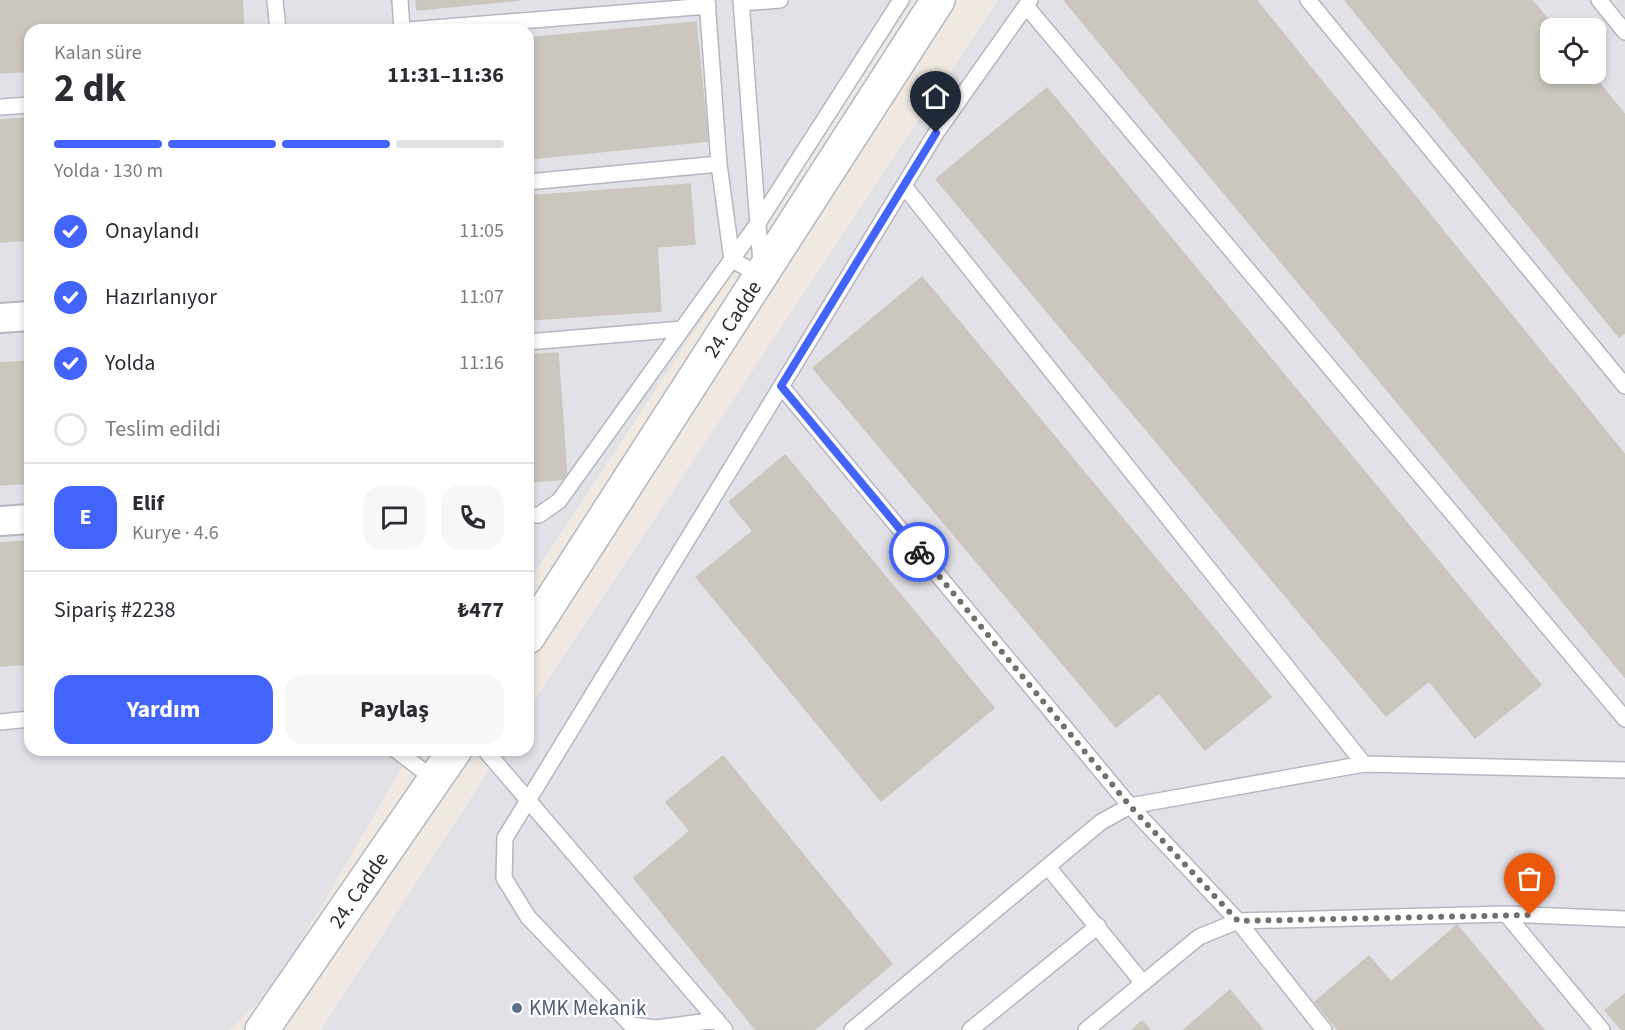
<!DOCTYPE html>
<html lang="tr">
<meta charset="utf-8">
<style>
:root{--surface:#fff;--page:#f7f7f7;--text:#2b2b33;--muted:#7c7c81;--line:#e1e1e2;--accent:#4264fb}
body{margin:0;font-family:"Source Sans 3",sans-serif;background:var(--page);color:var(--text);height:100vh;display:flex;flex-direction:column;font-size:22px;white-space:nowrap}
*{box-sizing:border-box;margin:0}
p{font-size:20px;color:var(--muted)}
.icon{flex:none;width:33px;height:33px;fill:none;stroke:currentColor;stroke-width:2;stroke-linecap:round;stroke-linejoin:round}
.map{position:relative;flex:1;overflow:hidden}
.drawer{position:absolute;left:24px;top:24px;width:510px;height:732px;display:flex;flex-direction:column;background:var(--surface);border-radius:18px;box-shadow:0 3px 9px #0003}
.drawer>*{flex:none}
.fabs{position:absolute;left:1540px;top:18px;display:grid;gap:12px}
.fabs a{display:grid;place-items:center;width:66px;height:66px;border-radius:12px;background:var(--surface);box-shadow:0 3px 9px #0003;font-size:30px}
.pin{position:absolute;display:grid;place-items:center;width:51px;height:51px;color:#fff;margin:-62px -26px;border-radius:50% 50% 50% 0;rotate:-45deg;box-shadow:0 0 6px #0007}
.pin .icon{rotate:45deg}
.courier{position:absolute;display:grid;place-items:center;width:60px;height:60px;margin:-30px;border:4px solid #4264fb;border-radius:50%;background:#fff;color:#222;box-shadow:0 2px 8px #0007}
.headline em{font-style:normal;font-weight:700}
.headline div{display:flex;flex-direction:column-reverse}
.headline{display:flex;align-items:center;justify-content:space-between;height:102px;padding:0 30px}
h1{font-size:39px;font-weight:700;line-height:45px}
.bar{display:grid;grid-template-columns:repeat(4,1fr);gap:9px 6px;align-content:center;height:72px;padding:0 30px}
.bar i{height:8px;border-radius:4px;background:var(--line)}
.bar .active{background:var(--accent)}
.bar p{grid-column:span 4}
.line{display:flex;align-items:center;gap:15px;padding:0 30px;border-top:2px solid var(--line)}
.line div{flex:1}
.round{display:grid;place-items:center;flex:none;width:63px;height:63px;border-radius:18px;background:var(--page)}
ol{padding:0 30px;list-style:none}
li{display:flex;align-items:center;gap:18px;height:66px}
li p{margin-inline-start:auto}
li .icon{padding:6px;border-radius:50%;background:var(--accent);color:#fff;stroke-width:4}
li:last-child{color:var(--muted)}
li i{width:33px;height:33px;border:3px solid var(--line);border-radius:50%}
.button{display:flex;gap:12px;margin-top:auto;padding:12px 30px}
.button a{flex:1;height:69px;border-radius:18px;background:var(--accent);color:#fff;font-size:24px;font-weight:700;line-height:69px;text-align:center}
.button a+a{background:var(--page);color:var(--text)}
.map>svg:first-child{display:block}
</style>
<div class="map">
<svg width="1625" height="1030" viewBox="0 0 1625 1030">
<rect width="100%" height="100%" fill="#efe9e1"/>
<path fill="#e3e1e8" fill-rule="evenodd" d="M 0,0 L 913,0 L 528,583 L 528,30 L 30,30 L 30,750 L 412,750 L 273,989 L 229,1030 L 0,1030 Z
M 998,0 L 1625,0 L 1625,1030 L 321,1030 L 502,750 L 528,750 L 528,710 ZM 1551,28 L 1596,28 L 1596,74 L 1551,74 Z"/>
<path fill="#cbc7bf" stroke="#cbc5ba" stroke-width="1.5" d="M 0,0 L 242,0 L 244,30 L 30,30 L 30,71 L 0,73 Z
M 416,0 L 520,0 L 417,10 Z
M 1064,0 L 1256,0 L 1625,455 L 1625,677 Z
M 1345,0 L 1532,0 L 1555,28 L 1551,28 L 1551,74 L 1592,74 L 1625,115 L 1625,333 L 1619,337 Z
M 696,22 L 708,141 L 528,159 L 528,38 Z
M 1047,88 L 1541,685 L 1475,738 L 1429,681 L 1386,716 L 936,179 Z
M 30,118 L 30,240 L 0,242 L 0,120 Z
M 690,184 L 695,244 L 657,247 L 661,311 L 528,320 L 528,196 Z
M 922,277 L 1271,697 L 1205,750 L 1159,693 L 1116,727 L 813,368 Z
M 558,353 L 567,479 L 528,482 L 528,355 Z
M 30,361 L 30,483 L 0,485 L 0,363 Z
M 785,455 L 994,708 L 881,801 L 696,577 L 753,531 L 729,502 Z
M 30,541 L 30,664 L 0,666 L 0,543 Z
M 723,756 L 892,964 L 814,1030 L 756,1030 L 634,878 L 690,831 L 666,802 Z
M 1457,925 L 1544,1030 L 1338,1030 L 1315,1002 L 1369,956 L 1391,982 Z
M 1230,990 L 1263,1030 L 1184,1030 Z
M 1625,994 L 1625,1030 L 1622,1030 L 1605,1010 Z
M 1142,1021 L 1150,1030 L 1132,1030 Z"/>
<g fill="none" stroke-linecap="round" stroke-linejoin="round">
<defs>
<path id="lane" d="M 275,0 L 278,30
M 400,0 L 402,30
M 707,0 L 719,164 L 732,260 L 762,276
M 741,0 L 761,264
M 1308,0 L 1625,386
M 1599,0 L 1625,32
M 741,3 L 780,0
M 1026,6 L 1625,719
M 408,30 L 708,6
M 0,107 L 30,105
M 528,182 L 719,164
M 904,186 L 1364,764
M 528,342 L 682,329
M 781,386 L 1130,806 L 1238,921 L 1324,1030
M 528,515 L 539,515 L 559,501 L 758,223 L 901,0
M 0,722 L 30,719
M 396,750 L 435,780
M 485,750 L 725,1030
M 1048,867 L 1143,983
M 1506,914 L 1602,1030
M 717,1020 L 656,1028 L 631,1025 L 528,917 L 504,878 L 505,838 L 936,133 L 1030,0
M 852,1030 L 1101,822 L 1130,806 L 1364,764 L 1625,770
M 970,1030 L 1098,926
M 1086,1030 L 1199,937 L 1238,921 L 1506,914 L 1625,919"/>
<path id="street" d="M 0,318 L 30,316
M 0,521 L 30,519"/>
<g id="secondary">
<path id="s1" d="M 528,637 L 938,0"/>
<path id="s2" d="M 262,1030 L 455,750"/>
</g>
</defs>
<use href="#lane" stroke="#b4b7c1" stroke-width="18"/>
<use href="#street" stroke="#b4b7c1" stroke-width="32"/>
<use href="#secondary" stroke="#b4b7c1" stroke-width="36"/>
<use href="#lane" stroke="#fff" stroke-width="15"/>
<use href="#street" stroke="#fff" stroke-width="28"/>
<use href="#secondary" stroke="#fff" stroke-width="33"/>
</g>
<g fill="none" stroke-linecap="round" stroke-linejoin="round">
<path stroke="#726f6d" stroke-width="6" stroke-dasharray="0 10.8" d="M 919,552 L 1130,806 L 1238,921 L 1530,915"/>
<path stroke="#4264fb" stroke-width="8" d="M 919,552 L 781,386 L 936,133"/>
</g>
<circle fill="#5c6f8a" stroke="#fff" stroke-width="2" cx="517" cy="1008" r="6"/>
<g text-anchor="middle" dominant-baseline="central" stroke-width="4.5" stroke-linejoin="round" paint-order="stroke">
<g font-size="21" fill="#2e2e2e" stroke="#fff">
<text stroke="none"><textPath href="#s1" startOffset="378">24. Cadde</textPath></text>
<text stroke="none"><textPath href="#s2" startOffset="170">24. Cadde</textPath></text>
</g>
<g font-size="21" fill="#4e5e75" stroke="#fff" text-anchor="start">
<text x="529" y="1008">KMK Mekanik</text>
</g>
</g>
</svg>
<div class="fabs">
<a><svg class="icon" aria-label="locate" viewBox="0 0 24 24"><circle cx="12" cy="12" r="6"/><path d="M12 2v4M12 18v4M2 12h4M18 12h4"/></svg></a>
</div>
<div class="pin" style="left:1530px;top:915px;background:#ea580c"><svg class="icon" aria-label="bag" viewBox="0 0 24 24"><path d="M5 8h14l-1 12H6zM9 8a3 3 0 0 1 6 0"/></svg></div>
<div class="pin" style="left:936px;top:133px;background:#1f2937"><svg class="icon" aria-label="home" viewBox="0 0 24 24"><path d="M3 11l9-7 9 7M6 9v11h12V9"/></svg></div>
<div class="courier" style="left:919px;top:552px"><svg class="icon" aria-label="bike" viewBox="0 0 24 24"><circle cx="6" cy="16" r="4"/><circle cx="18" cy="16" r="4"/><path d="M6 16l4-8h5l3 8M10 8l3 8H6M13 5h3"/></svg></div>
<section class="drawer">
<div class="headline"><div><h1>2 dk</h1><p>Kalan süre</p></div><em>11:31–11:36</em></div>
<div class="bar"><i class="active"></i><i class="active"></i><i class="active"></i><i></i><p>Yolda · 130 m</p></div>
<ol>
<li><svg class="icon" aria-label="check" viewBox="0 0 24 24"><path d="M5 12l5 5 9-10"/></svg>Onaylandı<p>11:05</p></li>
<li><svg class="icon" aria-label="check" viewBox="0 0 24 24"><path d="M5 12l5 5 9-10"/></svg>Hazırlanıyor<p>11:07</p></li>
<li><svg class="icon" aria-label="check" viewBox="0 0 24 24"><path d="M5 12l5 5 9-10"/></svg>Yolda<p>11:16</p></li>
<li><i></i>Teslim edildi</li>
</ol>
<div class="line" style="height:108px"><b class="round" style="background:var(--accent);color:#fff">E</b><div><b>Elif</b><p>Kurye · 4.6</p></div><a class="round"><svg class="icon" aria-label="chat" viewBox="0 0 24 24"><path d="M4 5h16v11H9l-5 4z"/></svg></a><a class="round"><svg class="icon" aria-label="phone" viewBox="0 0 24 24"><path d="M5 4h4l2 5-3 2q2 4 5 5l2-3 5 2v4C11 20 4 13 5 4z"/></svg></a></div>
<div class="line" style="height:78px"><div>Sipariş #2238</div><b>₺477</b></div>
<div class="button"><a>Yardım</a><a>Paylaş</a></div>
</section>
</div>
